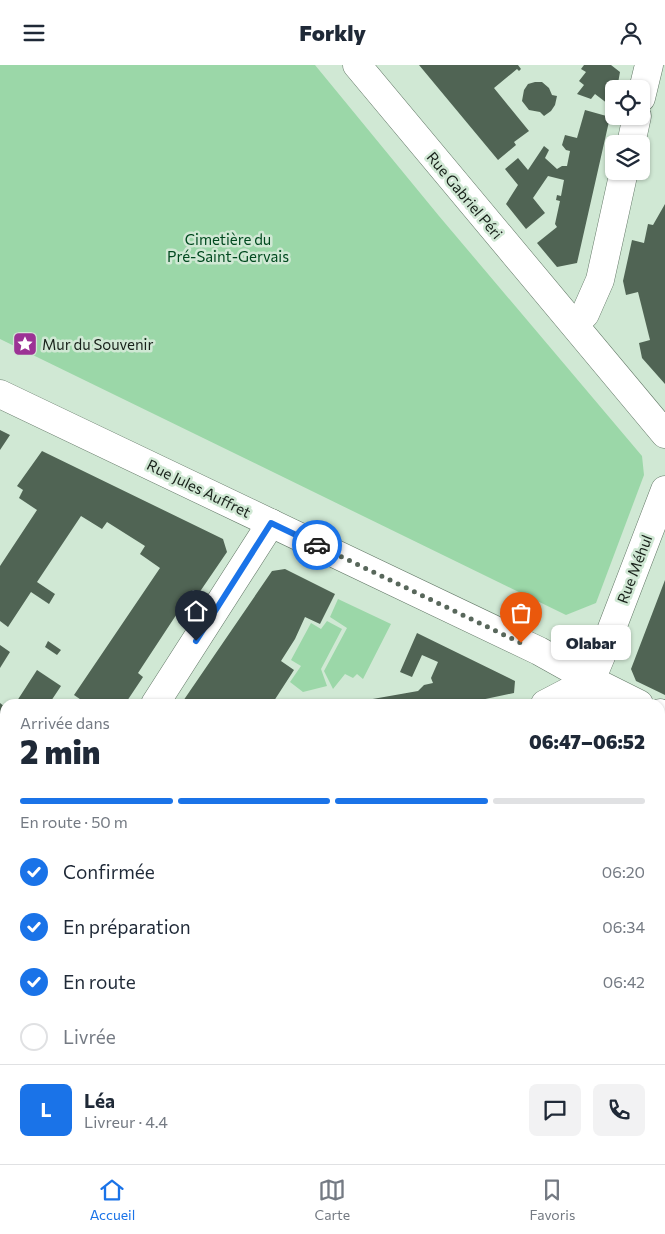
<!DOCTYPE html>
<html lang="fr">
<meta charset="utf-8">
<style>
:root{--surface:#fff;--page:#f2f2f3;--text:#1f2937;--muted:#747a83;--line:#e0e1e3;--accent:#1a73e8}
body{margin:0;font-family:Commissioner,sans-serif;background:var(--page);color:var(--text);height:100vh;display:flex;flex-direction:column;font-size:19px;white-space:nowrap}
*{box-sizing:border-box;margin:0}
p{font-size:16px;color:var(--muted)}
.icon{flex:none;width:28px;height:28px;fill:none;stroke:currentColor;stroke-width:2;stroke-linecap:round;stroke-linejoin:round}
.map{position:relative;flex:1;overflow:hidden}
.panel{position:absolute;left:0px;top:634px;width:665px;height:466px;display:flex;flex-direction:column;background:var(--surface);border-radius:15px 15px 0 0;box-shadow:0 1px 4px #0004}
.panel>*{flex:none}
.fabs{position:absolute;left:605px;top:15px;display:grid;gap:10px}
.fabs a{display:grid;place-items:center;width:45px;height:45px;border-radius:8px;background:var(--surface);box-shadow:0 1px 4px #0004;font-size:25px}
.pin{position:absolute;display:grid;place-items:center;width:42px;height:42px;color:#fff;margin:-51px -21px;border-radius:50% 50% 50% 0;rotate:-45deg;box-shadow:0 0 5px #0007}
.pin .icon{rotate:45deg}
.courier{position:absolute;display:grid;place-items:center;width:50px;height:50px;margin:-25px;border:4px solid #1a73e8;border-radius:50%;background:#fff;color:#222;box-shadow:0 1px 6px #0007}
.bubble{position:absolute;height:35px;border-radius:8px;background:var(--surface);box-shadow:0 1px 4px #0004;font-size:16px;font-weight:800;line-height:35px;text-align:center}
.headline em{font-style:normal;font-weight:800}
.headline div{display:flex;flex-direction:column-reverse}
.headline{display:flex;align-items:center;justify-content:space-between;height:85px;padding:0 20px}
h1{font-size:32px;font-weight:800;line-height:38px}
.bar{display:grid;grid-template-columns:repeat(4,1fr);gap:8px 5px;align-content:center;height:60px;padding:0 20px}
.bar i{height:6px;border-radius:4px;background:var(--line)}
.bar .selected{background:var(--accent)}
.bar p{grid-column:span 4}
.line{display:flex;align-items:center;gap:12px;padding:0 20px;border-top:1px solid var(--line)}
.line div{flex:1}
.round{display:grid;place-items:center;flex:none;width:52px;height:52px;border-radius:8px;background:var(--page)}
ol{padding:0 20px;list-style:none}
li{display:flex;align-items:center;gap:15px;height:55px}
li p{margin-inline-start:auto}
li .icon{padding:5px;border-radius:50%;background:var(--accent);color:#fff;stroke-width:4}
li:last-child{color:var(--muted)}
li i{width:28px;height:28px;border:2px solid var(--line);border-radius:50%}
header{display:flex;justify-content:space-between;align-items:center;height:65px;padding:0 20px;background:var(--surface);font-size:22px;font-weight:800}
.tabs{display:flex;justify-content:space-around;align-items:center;height:70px;border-top:1px solid var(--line);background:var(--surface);font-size:14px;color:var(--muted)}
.tabs a{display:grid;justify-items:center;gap:2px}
.tabs .selected{color:var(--accent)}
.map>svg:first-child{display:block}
</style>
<header><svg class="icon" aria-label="menu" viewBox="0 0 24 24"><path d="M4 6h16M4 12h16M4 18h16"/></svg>Forkly<svg class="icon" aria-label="person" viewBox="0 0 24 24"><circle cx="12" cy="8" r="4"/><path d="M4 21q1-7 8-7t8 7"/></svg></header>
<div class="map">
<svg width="665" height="1099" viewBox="0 0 665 1099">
<rect width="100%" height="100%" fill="#d0e8d4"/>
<path fill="#9bd7a8" d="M 0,0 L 315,0 L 439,151 L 642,391 L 644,410 L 596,538 L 566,550 L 0,274 Z
M 338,534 L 391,559 L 363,614 L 357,609 L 353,613 L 345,609 L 333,624 L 324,606 L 347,563 L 330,552 Z
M 327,556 L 342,564 L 321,604 L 327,621 L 303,627 L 290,617 L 301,601 L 291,595 L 311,558 L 321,564 Z"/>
<path fill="#506454" d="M 419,0 L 518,0 L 521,4 L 519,6 L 517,4 L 494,23 L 529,66 L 514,77 L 516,80 L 498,95 Z
M 584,0 L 611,0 L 620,7 L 617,24 L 614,24 L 612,42 L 595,29 L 591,34 L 577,29 L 584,20 L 579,16 L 586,7 L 581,4 Z
M 535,17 L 542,17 L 549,23 L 552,30 L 557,31 L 555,40 L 551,46 L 544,51 L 540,47 L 529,45 L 522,36 L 524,25 L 528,19 Z
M 585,45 L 610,52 L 577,198 L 557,202 L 537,178 L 557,162 L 555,159 L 560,136 L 556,135 L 557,130 L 561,131 L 564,115 L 548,111 L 533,133 L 545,148 L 526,164 L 506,139 L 518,120 L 505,104 L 518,93 L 528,105 L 544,81 L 549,85 L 545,93 L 557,104 L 562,101 L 567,101 L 570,86 L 566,85 L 562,80 L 565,70 L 577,73 Z
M 665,139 L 665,319 L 642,293 L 639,278 L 650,275 L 638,227 L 626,230 L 623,216 L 632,175 L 644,178 L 648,159 L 653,160 Z
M 0,365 L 10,370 L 0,385 Z
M 42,386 L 223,474 L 227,487 L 199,528 L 193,525 L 186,535 L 138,608 L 143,612 L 125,639 L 87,639 L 74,630 L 160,503 L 140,489 L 145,481 L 107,457 L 102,464 L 81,451 L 37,517 L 55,529 L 49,539 L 31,527 L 8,562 L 0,556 L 0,501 L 37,445 L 19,433 L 23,425 L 17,421 Z
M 285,504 L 335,529 L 320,559 L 305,552 L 295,574 L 281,596 L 294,605 L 272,639 L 181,639 L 272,506 Z
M 665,515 L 665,630 L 636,616 L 631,604 Z
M 417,568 L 515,616 L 514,628 L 462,639 L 368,639 L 367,635 L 418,626 L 424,620 L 433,618 L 431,613 L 438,597 L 422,590 L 412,612 L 400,607 Z
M 48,576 L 61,585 L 57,590 L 45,582 Z
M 0,580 L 10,587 L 0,603 Z
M 37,605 L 61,621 L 49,639 L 15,639 Z
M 0,638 L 5,642 L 5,704 L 0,711 Z
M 660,679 L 665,681 L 665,745 L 662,744 L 660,747 Z
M 660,769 L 665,771 L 665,929 L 660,926 Z
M 0,795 L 5,798 L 5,813 L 0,820 Z
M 5,903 L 5,1001 L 0,1009 L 0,910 Z
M 660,956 L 665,958 L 665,983 L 660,980 Z
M 660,1032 L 665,1035 L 660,1052 Z
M 0,1035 L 5,1038 L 5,1095 L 33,1095 L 30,1099 L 0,1099 Z
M 71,1095 L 90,1095 L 96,1099 L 68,1099 Z
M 216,1095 L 301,1095 L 298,1099 L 214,1099 Z
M 380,1095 L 478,1095 L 485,1099 L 377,1099 Z
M 561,1095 L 644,1095 L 643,1099 L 569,1099 Z"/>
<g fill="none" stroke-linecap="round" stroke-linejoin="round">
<defs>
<path id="minor" d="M 641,33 L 649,0
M 631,79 L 637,51
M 575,259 L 585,249 L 600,215 L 624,106
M 155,639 L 271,458
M 545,639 L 591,615
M 0,762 L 5,761
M 0,867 L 5,860"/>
<path id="tertiary" d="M 357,0 L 665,369
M 581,639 L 604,584 L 665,425
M 337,1099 L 339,1095"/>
<path id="secondary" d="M 0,329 L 539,586 L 591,615 L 639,639
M 660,648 L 665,651"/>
</defs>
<use href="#minor" stroke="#637867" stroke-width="29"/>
<use href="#tertiary" stroke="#637867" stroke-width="29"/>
<use href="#secondary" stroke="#637867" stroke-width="29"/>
<use href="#minor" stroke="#fff" stroke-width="28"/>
<use href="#tertiary" stroke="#fff" stroke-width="28"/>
<use href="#secondary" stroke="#fff" stroke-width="28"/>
</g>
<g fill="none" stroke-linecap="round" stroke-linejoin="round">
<path stroke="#58675b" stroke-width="5" stroke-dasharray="0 9" d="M 317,480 L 521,578"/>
<path stroke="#1a73e8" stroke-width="6" d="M 196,576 L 271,458 L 317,480"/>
</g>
<defs>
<symbol id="sight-square" viewBox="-11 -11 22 22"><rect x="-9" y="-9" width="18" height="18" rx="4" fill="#9c3395" stroke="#d0e8d4"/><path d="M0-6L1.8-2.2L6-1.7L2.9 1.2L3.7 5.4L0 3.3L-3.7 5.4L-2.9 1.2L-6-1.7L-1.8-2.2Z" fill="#fff"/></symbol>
</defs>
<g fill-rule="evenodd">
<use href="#sight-square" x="11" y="265" width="28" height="28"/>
</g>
<g text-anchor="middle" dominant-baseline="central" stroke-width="5" stroke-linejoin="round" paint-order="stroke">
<g font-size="15" fill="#18211a" stroke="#d0e8d4">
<text transform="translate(465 130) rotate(50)">Rue Gabriel Péri</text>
<text transform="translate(199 423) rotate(26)">Rue Jules Auffret</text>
<text transform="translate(634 504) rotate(-69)">Rue Méhul</text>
</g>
<g font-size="15" fill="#01491f" stroke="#d0e8d4">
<text x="228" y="174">Cimetière du<tspan x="228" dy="17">Pré-Saint-Gervais</tspan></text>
</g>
<g font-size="15" fill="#18211a" stroke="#d0e8d4" text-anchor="start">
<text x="42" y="279">Mur du Souvenir</text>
</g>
</g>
</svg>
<div class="fabs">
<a><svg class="icon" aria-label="locate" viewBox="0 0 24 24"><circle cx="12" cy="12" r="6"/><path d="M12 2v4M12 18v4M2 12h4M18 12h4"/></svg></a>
<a><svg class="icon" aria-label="layers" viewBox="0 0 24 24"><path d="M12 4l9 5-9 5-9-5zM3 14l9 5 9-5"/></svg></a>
</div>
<div class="pin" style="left:521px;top:578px;background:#ea580c"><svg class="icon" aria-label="bag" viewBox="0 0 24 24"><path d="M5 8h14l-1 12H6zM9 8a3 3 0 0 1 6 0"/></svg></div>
<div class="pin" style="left:196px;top:576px;background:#1f2937"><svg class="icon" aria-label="home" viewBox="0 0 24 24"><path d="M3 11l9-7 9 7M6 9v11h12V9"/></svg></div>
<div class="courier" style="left:317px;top:480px"><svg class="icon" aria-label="car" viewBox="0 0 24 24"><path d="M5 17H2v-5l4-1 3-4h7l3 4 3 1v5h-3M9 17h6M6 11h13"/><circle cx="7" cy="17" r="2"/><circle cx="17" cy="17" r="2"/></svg></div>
<div class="bubble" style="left:551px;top:560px;width:80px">Olabar</div>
<section class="panel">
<div class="headline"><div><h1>2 min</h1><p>Arrivée dans</p></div><em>06:47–06:52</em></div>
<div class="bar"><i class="selected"></i><i class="selected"></i><i class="selected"></i><i></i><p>En route · 50 m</p></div>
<ol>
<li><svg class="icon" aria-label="check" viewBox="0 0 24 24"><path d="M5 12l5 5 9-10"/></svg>Confirmée<p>06:20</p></li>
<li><svg class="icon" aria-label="check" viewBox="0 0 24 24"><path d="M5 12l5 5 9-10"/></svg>En préparation<p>06:34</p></li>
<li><svg class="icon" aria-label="check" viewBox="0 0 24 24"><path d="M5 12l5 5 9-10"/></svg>En route<p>06:42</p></li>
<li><i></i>Livrée</li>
</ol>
<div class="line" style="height:90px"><b class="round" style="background:var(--accent);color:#fff">L</b><div><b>Léa</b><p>Livreur · 4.4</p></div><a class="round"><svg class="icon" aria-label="chat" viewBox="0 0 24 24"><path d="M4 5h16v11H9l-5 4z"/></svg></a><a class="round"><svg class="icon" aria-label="phone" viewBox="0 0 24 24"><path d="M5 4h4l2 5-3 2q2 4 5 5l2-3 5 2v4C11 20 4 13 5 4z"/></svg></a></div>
</section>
</div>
<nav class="tabs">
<a class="selected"><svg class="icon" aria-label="home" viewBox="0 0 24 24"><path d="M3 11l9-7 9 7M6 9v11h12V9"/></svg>Accueil</a>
<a><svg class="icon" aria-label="map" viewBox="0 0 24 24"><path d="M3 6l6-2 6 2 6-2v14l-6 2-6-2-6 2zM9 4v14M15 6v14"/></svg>Carte</a>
<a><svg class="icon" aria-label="saved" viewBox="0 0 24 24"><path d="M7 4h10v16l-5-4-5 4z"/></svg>Favoris</a>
</nav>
